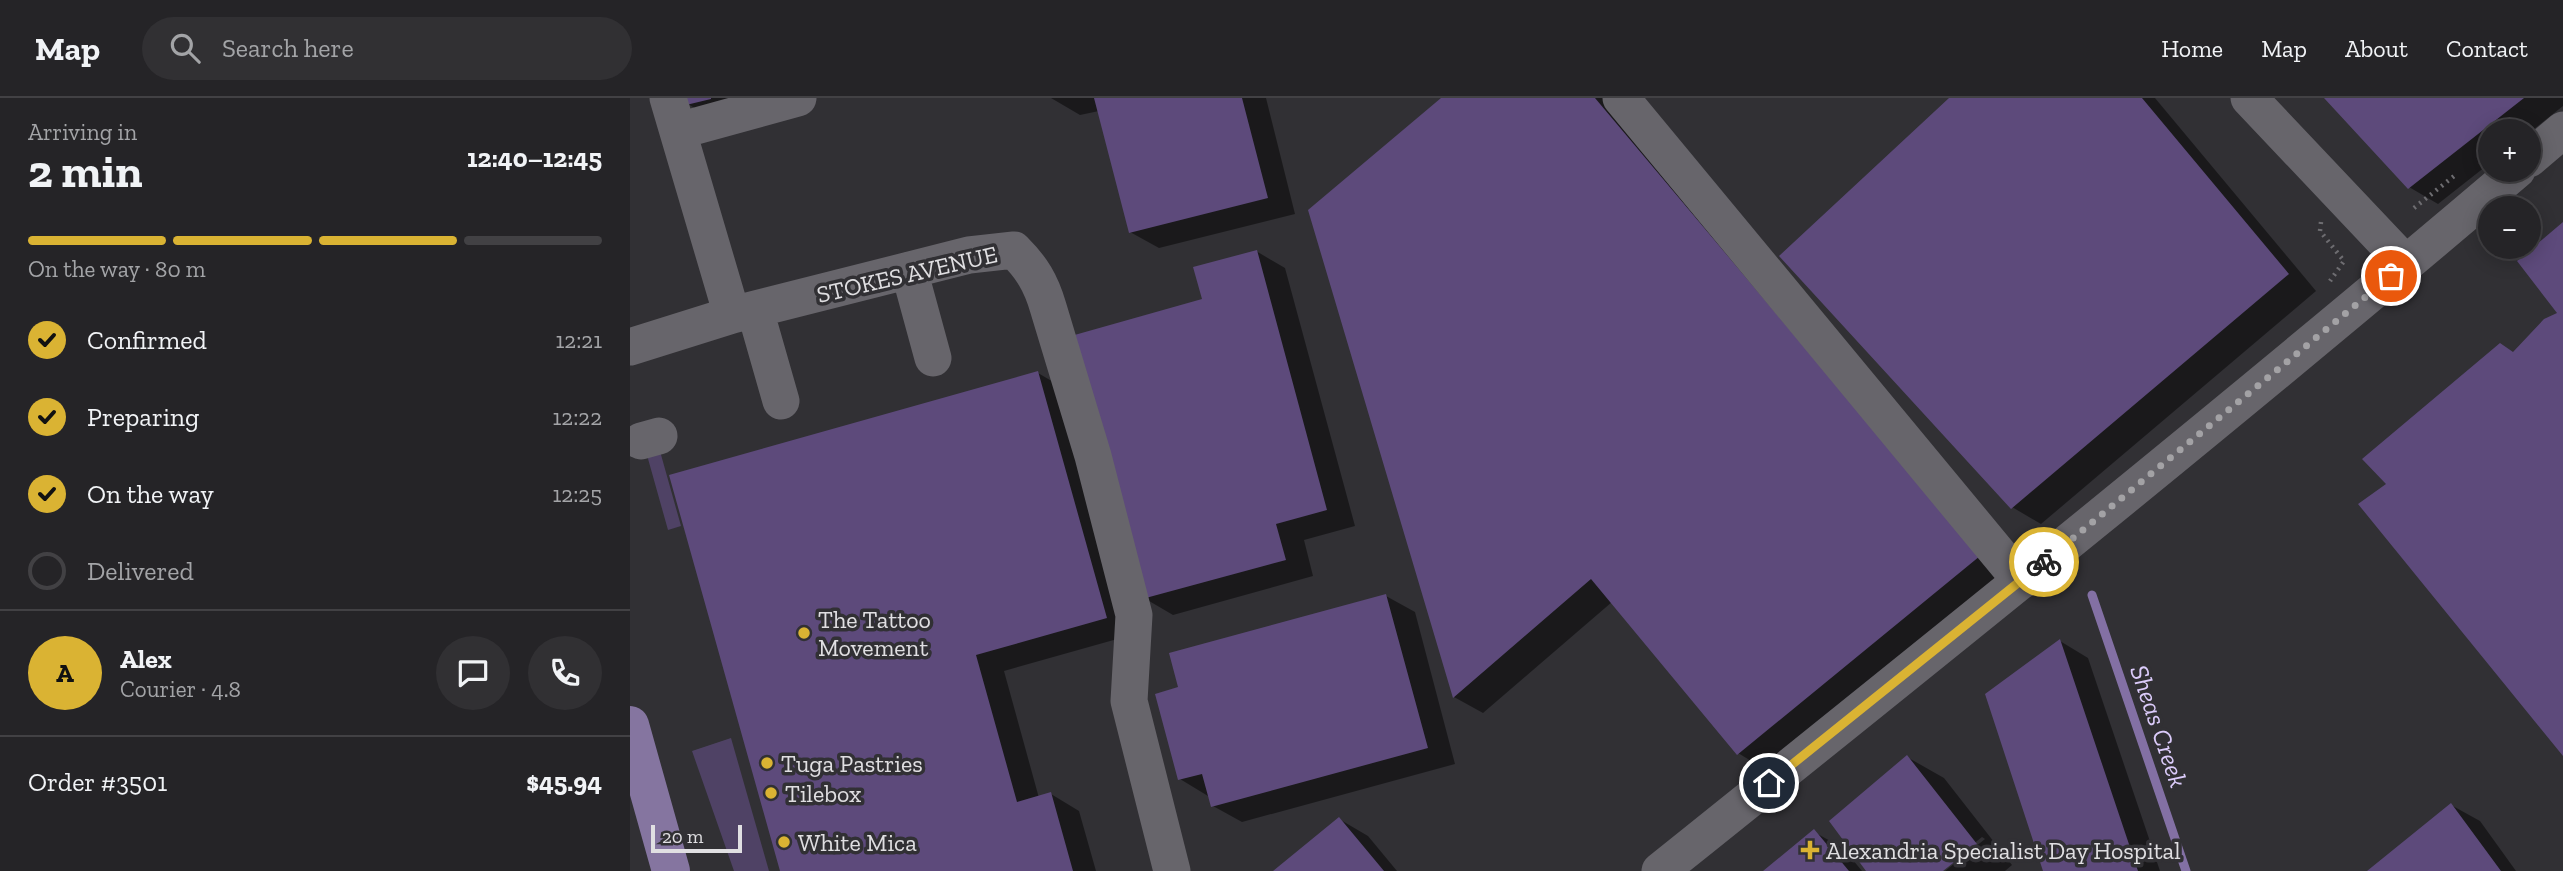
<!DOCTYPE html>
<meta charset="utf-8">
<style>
:root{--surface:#252427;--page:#313033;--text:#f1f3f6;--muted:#a3a4a7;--line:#424144;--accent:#dab333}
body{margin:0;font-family:"Zilla Slab",serif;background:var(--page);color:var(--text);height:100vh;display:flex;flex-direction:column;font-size:26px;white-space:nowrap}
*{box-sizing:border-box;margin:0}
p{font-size:23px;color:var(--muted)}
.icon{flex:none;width:38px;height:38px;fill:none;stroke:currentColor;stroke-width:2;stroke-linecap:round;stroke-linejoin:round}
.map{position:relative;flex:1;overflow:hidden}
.panel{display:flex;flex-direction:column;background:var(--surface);width:630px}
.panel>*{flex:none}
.fabs{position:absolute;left:1848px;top:21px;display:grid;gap:14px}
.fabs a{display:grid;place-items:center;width:63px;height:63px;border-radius:50%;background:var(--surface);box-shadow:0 4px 18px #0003,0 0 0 2px var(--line);font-size:35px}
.scale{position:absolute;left:21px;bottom:18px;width:91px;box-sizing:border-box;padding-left:7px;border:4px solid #e0dfe2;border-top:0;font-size:19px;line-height:24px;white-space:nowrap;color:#e0dfe2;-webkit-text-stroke:5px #313034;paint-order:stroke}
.pin{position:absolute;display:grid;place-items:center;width:60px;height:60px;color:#fff;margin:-30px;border:4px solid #fff;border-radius:50%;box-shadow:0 2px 7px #0007}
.courier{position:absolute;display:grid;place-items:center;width:70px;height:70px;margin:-35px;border:5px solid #dab333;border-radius:50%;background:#fff;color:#222;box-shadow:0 2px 9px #0007}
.summary em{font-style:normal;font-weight:700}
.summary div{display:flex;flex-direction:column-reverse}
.summary{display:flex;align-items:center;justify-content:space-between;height:119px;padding:0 28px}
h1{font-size:46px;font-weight:700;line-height:52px}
.bar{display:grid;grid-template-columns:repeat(4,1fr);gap:10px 7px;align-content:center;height:84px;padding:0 28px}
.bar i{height:9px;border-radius:5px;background:var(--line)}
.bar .selected{background:var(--accent)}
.bar p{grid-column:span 4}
.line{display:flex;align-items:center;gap:18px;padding:0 28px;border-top:2px solid var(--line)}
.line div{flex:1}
.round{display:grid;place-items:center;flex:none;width:74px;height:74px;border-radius:37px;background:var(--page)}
ol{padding:0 28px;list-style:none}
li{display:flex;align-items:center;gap:21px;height:77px}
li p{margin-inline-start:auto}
li .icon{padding:7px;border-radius:50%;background:var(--accent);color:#111;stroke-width:4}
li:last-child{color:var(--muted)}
li i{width:38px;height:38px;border:4px solid var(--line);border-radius:50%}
header{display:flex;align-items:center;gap:42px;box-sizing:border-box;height:98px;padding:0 35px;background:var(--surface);border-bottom:2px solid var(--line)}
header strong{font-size:33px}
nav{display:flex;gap:38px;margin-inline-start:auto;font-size:24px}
.search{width:490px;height:63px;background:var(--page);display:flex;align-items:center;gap:18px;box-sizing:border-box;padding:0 24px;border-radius:38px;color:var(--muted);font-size:26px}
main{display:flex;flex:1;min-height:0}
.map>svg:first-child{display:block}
</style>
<header>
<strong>Map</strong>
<div class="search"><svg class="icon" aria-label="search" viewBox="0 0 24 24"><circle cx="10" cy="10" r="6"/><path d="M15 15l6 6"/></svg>Search here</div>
<nav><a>Home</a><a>Map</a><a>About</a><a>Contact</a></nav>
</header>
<main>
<section class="panel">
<div class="summary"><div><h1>2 min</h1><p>Arriving in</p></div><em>12:40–12:45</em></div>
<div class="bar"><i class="selected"></i><i class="selected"></i><i class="selected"></i><i></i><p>On the way · 80 m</p></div>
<ol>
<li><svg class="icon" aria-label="check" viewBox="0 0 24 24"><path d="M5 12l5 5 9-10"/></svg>Confirmed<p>12:21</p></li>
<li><svg class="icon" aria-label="check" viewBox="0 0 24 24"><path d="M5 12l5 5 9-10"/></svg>Preparing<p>12:22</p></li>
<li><svg class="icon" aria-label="check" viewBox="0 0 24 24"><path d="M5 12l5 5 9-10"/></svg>On the way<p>12:25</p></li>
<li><i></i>Delivered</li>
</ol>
<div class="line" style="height:126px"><b class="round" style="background:var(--accent);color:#111">A</b><div><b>Alex</b><p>Courier · 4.8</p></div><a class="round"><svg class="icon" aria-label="chat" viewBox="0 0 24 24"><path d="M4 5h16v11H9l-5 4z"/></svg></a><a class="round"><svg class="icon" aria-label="phone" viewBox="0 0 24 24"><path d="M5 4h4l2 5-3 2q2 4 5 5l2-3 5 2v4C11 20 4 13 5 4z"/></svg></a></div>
<div class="line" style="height:91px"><div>Order #3501</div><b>$45.94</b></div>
</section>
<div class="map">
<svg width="1933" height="773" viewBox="0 0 1933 773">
<rect width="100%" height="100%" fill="#313034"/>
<path fill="#4f4265" d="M 28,346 L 51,428 L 38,432 L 15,350 Z
M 101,640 L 139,773 L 104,773 L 62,653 Z"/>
<path fill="#0007" d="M 56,0 L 175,0 L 86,23 L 58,6 Z
M 636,0 L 665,116 L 529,150 L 500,134 L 469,13 L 450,17 L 421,0 Z
M 814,0 L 979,0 L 1377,475 L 1136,672 L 1108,655 L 982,504 L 853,615 L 824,599 L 680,113 Z
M 1322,0 L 1525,0 L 1686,193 L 1411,426 L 1382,409 Z
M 1696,0 L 1933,0 L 1933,8 L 1899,35 L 1860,33 L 1860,65 L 1808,106 L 1779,89 Z
M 626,153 L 655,170 L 725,428 L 674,442 L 683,478 L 543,517 L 514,500 L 574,203 Z
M 408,275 L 437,292 L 505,536 L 374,573 L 409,700 L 421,696 L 449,713 L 466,773 L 151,773 Z
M 756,498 L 785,514 L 825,666 L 612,724 L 583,708 L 578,698 L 550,681 L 551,591 Z
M 1430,543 L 1458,560 L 1530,773 L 1414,773 Z
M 1277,659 L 1314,680 L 1382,767 L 1375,773 L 1315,773 L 1355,741 L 1352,739 L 1310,773 L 1238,773 Z
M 1821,707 L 1850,723 L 1886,773 L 1740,773 Z
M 709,721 L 738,738 L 767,773 L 645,773 Z
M 1184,734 L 1213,750 L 1232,773 L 1136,773 Z"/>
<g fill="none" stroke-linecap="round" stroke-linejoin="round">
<path stroke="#8370a4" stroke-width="9" d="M 1462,497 L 1556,773"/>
</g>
<path fill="#5d4a7b" d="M 54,0 L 81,0 L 81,1 L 56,7 Z
M 464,0 L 612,0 L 638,100 L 499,135 Z
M 811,0 L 965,0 L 1350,458 L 1107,657 L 961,481 L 823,600 L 678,112 Z
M 1319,0 L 1512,0 L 1659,176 L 1381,411 L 1149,158 Z
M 1694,0 L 1894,0 L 1778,91 Z
M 1933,124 L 1933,658 L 1728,406 L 1756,386 L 1732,361 L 1870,245 L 1883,254 L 1914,221 L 1927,215 L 1887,163 Z
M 627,152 L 697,412 L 646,426 L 656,462 L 512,501 L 441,238 L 572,201 L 563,169 Z
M 408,273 L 477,520 L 346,557 L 387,704 L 421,694 L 443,773 L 150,773 L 39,377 Z
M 756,496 L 798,650 L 581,709 L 572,676 L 548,682 L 525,596 L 548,589 L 539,555 Z
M 1430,541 L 1508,773 L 1413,773 L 1355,596 Z
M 1277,657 L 1347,746 L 1313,773 L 1236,773 L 1199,723 Z
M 1821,705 L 1871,773 L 1737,773 Z
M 709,719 L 754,773 L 643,773 Z
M 1184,731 L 1219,773 L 1133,773 Z"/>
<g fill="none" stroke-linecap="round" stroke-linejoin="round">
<path stroke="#6e6d71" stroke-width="4.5" stroke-dasharray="2 5" stroke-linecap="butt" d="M 1784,110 L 1824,78
M 1691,124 L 1690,133 L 1714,163 L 1700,183"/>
<path stroke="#67656b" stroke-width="37" d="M 38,0 L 102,217
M 991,0 L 1391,483
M 1619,0 L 1776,166
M 48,33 L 168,0
M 1899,61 L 1933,32
M 279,172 L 303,260
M 125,212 L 151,303
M 0,249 L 102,217 L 339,157 L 384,152 C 402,170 411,185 418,209 L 463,358 L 504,517 L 499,603 L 542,773
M 11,343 L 29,338
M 1030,773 C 1318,542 1606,311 1887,72"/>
<path stroke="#8575a0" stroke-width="38" d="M 0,627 L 41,773"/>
</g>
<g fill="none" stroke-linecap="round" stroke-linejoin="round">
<path stroke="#a3a2a5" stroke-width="7" stroke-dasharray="0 12.6" d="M 1414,464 L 1761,178"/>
<path stroke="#dab333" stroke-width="9" d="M 1139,685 L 1414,464"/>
</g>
<g fill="#dab333" stroke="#313034" stroke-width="2.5">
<circle cx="174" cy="535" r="7"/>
<circle cx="137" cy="665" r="7"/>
<circle cx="141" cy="695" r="7"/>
<circle cx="154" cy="744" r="7"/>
<path d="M1176.5 741.5h7v7h7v7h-7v7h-7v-7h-7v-7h7z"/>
</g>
<g text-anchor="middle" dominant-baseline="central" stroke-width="7" stroke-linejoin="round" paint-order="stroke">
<g font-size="24" fill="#e0dfe2" stroke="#313034">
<text transform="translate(277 176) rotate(-13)">STOKES AVENUE</text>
</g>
<g font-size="24" fill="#e0dfe2" stroke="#313034" text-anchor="start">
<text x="188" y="521">The Tattoo<tspan x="188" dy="28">Movement</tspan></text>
<text x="151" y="665">Tuga Pastries</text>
<text x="155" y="695">Tilebox</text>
<text x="168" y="744">White Mica</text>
<text x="1196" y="752">Alexandria Specialist Day Hospital</text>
</g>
<g font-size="26" font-style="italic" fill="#dbcbfa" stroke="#313034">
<text transform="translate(1529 628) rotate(71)">Sheas Creek</text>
</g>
</g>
</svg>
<div class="fabs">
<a>+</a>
<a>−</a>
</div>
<div class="scale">20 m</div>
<div class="pin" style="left:1761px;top:178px;background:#ea580c"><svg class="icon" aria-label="bag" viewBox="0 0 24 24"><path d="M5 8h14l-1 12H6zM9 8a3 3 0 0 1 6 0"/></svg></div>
<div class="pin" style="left:1139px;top:685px;background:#1f2937"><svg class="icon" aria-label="home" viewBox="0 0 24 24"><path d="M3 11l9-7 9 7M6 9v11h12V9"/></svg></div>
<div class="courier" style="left:1414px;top:464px"><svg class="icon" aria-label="bike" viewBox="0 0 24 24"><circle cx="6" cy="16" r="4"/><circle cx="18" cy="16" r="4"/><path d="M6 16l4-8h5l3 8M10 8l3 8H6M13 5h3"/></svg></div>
</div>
</main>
